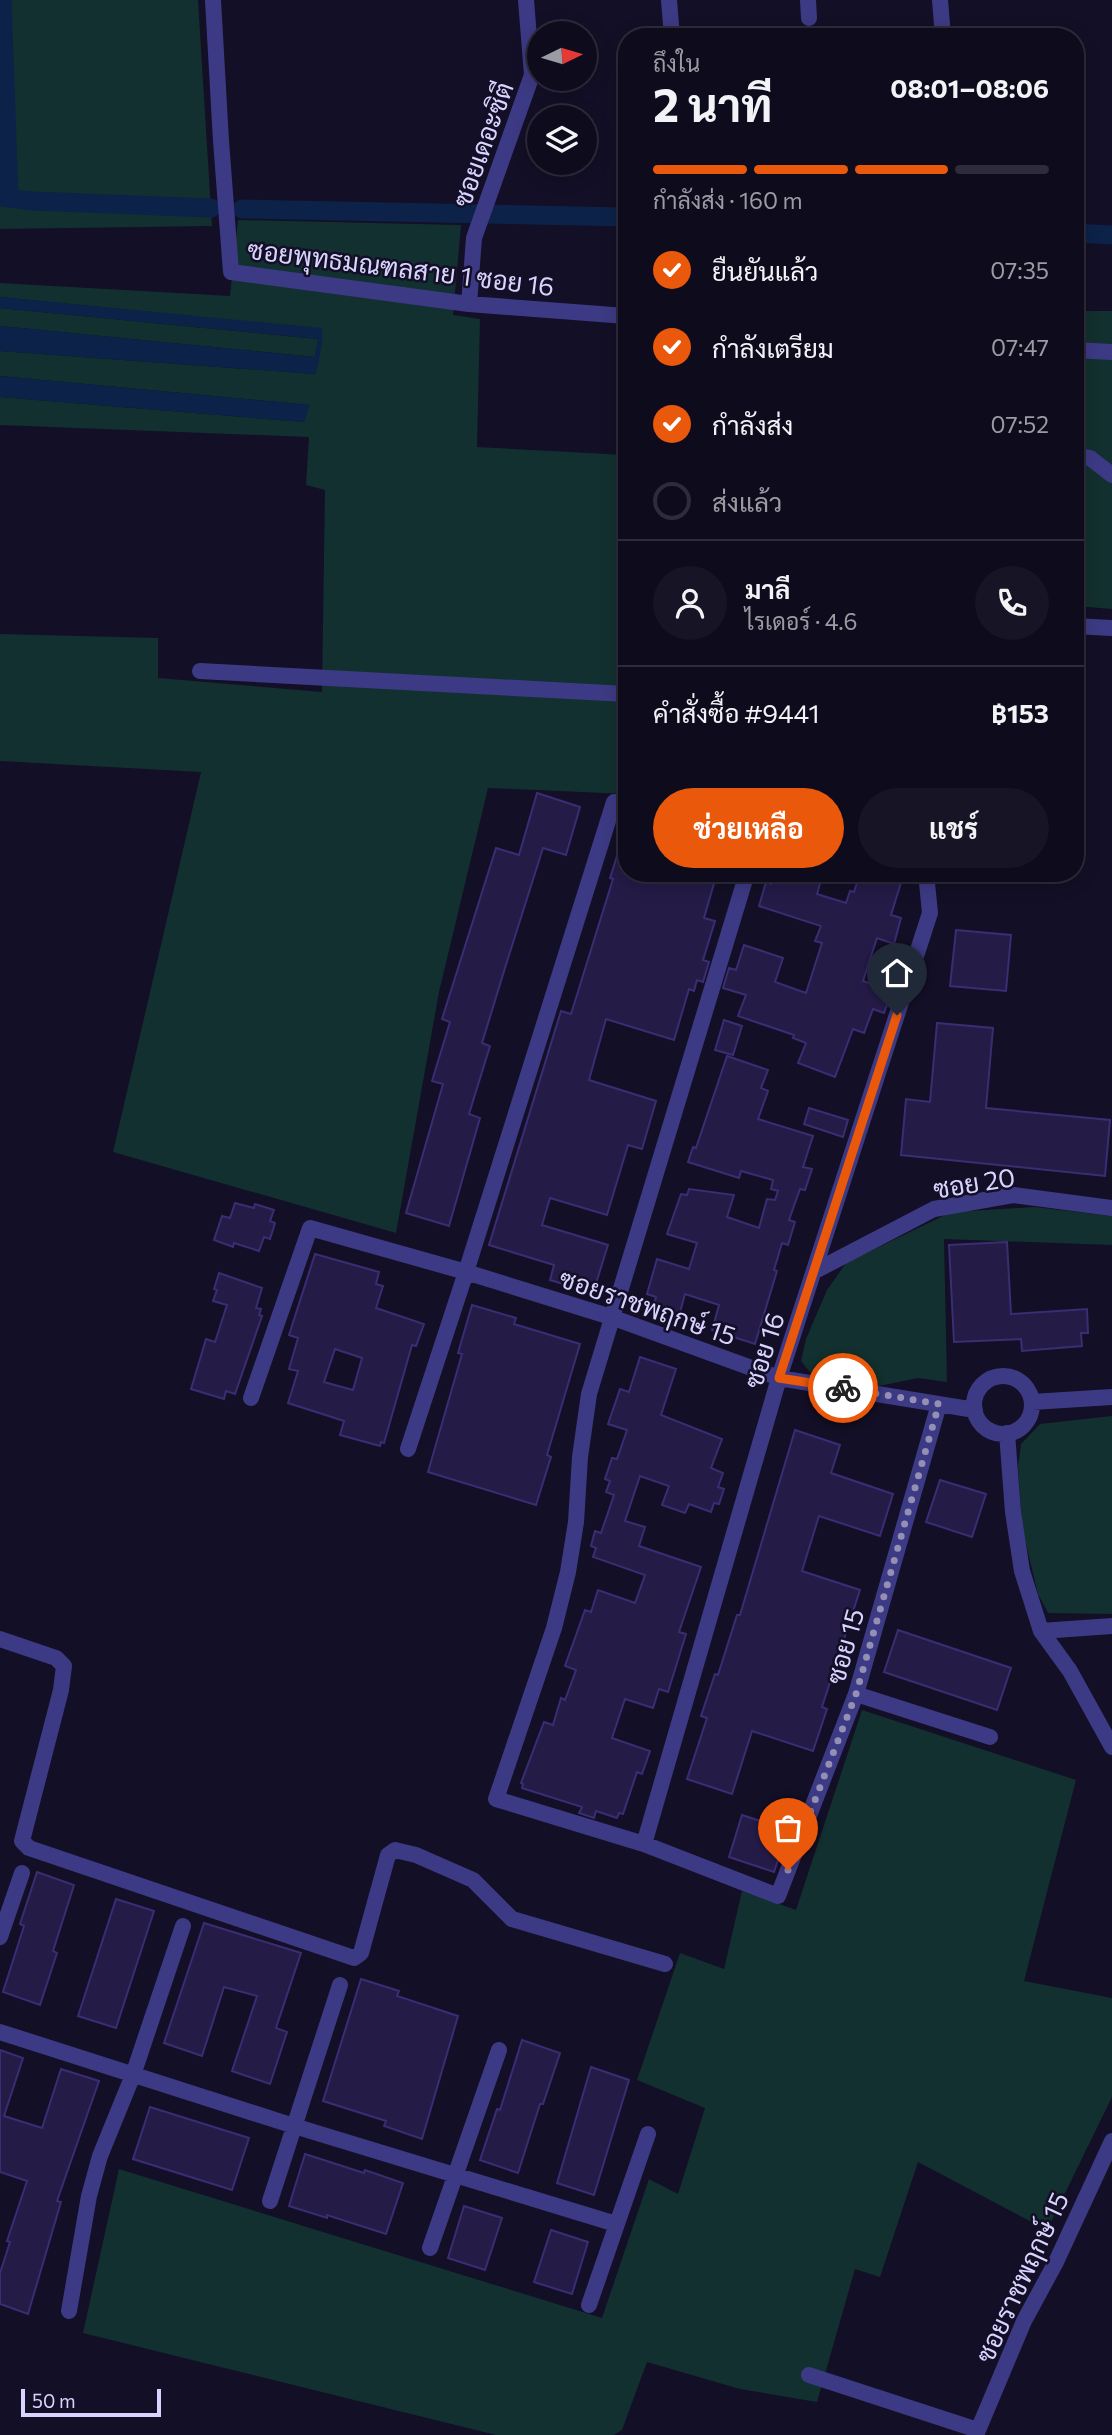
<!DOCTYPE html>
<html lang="th">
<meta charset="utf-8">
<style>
:root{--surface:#0e0b1c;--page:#171425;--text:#f1f3f6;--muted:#9b9ba3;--line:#2e2b3b;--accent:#ea580c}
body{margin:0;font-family:Commissioner,Sarabun,sans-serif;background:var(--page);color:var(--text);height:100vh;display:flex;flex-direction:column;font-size:26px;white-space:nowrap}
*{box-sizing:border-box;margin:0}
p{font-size:23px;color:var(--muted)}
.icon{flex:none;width:38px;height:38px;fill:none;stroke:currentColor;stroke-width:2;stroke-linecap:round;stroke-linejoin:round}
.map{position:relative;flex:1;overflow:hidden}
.details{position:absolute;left:618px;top:28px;width:466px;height:854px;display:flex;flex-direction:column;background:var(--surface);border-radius:28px;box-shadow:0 4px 18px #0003,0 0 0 2px var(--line)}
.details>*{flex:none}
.needle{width:46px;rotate:85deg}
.buttons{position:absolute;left:527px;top:21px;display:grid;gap:14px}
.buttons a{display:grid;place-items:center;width:70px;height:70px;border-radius:50%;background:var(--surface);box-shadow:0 4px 18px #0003,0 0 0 2px var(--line);font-size:35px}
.scale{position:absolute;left:21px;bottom:18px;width:140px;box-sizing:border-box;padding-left:7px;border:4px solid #d9d4ff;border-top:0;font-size:19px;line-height:24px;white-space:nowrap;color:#d9d4ff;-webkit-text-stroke:5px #130f26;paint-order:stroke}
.pin{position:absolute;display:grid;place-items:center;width:60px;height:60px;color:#fff;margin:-72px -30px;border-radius:50% 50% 50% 0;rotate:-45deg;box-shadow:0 0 7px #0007}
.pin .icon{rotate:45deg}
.courier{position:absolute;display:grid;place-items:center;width:70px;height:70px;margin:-35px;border:5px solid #ea580c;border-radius:50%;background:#fff;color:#222;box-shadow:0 2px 9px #0007}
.head em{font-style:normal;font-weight:700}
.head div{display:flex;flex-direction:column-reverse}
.head{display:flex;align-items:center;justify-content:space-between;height:119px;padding:0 35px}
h1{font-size:46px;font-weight:700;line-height:52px}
.bar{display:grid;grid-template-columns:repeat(4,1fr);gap:10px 7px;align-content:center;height:84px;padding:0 35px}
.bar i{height:9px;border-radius:5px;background:var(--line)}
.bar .active{background:var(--accent)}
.bar p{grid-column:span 4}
.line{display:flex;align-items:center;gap:18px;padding:0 35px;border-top:2px solid var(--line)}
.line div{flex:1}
.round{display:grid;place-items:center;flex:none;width:74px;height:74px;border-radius:37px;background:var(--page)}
ol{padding:0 35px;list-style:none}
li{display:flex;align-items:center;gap:21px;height:77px}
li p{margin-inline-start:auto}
li .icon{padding:7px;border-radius:50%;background:var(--accent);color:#fff;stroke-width:4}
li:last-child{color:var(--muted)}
li i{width:38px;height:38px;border:4px solid var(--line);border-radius:50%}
.action{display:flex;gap:14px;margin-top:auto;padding:14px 35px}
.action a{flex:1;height:80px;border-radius:42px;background:var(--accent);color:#fff;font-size:28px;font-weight:700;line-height:80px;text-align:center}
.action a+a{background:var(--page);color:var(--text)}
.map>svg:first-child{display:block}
</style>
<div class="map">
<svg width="1112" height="2435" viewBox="0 0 1112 2435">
<rect width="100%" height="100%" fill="#130f26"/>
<path fill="#12302f" d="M 0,0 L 198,0 L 212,226 L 0,229 Z
M 238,220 L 461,225 L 453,315 L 480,319 L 477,447 L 626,455 L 626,794 L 488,788 L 439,992 L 396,1233 L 113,1152 L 201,772 L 0,761 L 0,634 L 158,638 L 158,678 L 322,692 L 325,490 L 306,485 L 309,437 L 0,425 L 0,397 L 304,422 L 309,405 L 0,376 L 0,351 L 315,374 L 322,329 L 0,297 L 0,283 L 230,296 Z
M 1074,290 L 1076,311 L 1112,311 L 1112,609 L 1075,606 Z
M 0,308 L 318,339 L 315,357 L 0,326 Z
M 1035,1207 L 1112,1216 L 1112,1245 L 944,1239 L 947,1382 L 918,1378 L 879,1386 L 813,1376 L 801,1361 L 806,1339 L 827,1290 L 846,1263 L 951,1212 Z
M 1112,1416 L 1112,1614 L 1048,1613 L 1038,1594 L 1022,1527 L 1018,1466 L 1021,1444 L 1040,1424 Z
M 862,1710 L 1076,1780 L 1024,1981 L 1112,1998 L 1112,2097 L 1047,2230 L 918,2162 L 880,2277 L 855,2269 L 817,2402 L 740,2389 L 647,2362 L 622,2430 L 614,2435 L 496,2435 L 83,2333 L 119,2169 L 602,2318 L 649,2179 L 678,2194 L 705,2108 L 637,2080 L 680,1953 L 724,1969 L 742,1891 L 796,1910 Z"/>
<path fill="#0c2248" d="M 0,297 L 322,328 L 322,344 L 316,374 L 0,351 L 0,326 L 315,357 L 318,339 L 0,308 Z
M 0,376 L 310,405 L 304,422 L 0,397 Z"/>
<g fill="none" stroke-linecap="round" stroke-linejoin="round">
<path stroke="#0c2248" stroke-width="19" d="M 2,0 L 9,198
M 0,197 L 32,201 L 211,208
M 242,209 L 626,217
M 1074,233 L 1112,235"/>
</g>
<path fill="#241b47" stroke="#3b2d73" stroke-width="2" fill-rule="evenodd" d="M 537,793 L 580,807 L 566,855 L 543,848 L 505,968 L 482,1043 L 490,1046 L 469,1114 L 480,1118 L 449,1226 L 406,1213 L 443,1084 L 432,1081 L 450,1022 L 442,1019 L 496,848 L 519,855 Z
M 623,837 L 626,838 L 626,873 L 717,873 L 704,918 L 715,921 L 703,960 L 709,962 L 703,982 L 697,980 L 694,991 L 689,989 L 674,1040 L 606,1019 L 589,1080 L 656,1101 L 642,1149 L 628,1145 L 607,1215 L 550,1198 L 542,1225 L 608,1245 L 593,1293 L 550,1280 L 554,1265 L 489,1245 L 561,1011 L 571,1014 L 613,879 L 610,878 Z
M 775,873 L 823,873 L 817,894 L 846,903 L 850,891 L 854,892 L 860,873 L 904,873 L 891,915 L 901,918 L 894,944 L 877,938 L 863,981 L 892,991 L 884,1013 L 873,1009 L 864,1033 L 853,1029 L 835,1077 L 798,1063 L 806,1043 L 793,1038 L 794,1035 L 738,1016 L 746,995 L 723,988 L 729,968 L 736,970 L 744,945 L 783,958 L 775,982 L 806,993 L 822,943 L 815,941 L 821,926 L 759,906 L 766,882 L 771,884 Z
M 956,930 L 1011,935 L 1006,991 L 950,986 Z
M 724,1020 L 742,1026 L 733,1055 L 715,1050 Z
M 937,1023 L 993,1028 L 986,1108 L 1110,1120 L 1105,1176 L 901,1155 L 906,1099 L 930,1102 Z
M 727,1056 L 768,1070 L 761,1088 L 768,1091 L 758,1119 L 813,1136 L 803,1167 L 812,1169 L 805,1190 L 800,1189 L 789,1220 L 795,1222 L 788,1245 L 782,1243 L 774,1270 L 777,1271 L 755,1344 L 712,1330 L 719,1305 L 685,1294 L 679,1316 L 653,1308 L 656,1297 L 647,1294 L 657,1259 L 689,1269 L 697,1243 L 667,1234 L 681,1194 L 687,1195 L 689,1189 L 734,1195 L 727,1217 L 759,1228 L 767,1199 L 775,1200 L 778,1191 L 771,1189 L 773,1180 L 741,1171 L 739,1178 L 688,1162 L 693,1147 L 696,1148 Z
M 809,1108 L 848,1120 L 843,1137 L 804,1124 Z
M 235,1203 L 254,1208 L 255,1204 L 274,1210 L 270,1221 L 275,1223 L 270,1239 L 264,1237 L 259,1251 L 234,1243 L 233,1247 L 214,1240 L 222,1216 L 230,1218 Z
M 1007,1242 L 1011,1314 L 1087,1309 L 1088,1333 L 1081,1333 L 1082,1346 L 1022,1351 L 1021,1339 L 954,1342 L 949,1245 Z
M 315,1254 L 379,1272 L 376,1284 L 383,1286 L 376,1308 L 424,1324 L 416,1346 L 412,1345 L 384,1443 L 381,1442 L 380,1446 L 340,1435 L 344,1421 L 288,1403 L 298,1371 L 289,1369 L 298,1338 L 289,1335 ZM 335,1349 L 362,1358 L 353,1390 L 324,1382 Z
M 219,1273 L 262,1288 L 256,1308 L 261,1309 L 259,1315 L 262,1316 L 235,1394 L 226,1391 L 224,1399 L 191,1389 L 206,1339 L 215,1342 L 227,1305 L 213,1301 L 217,1290 L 214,1289 Z
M 472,1305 L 516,1318 L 514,1324 L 580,1344 L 547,1455 L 551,1457 L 536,1505 L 428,1472 L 462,1354 L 458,1353 Z
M 640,1357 L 676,1369 L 661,1415 L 722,1439 L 711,1468 L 723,1473 L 718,1487 L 724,1489 L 719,1504 L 714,1503 L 711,1512 L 689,1504 L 685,1513 L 662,1505 L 669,1486 L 640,1476 L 625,1521 L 645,1527 L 639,1546 L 701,1567 L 679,1632 L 686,1634 L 668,1692 L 659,1689 L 653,1708 L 625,1699 L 612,1738 L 650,1751 L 642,1774 L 637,1772 L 623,1814 L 619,1813 L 617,1818 L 596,1811 L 594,1818 L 579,1813 L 582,1807 L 522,1788 L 523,1784 L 521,1783 L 544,1722 L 553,1725 L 561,1698 L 565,1700 L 576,1670 L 565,1666 L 585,1610 L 591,1612 L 598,1590 L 635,1603 L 645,1575 L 593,1557 L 596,1548 L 591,1546 L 595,1531 L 601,1533 L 614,1495 L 606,1492 L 610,1481 L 605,1479 L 612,1458 L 617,1459 L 627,1430 L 608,1424 L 620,1389 L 629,1392 Z
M 795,1430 L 840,1445 L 831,1473 L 893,1494 L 880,1536 L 819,1516 L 802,1571 L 860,1590 L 822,1707 L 827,1709 L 813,1751 L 752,1731 L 732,1794 L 687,1779 L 707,1718 L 701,1716 L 715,1674 L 718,1675 L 737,1615 L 740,1615 Z
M 940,1480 L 986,1494 L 972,1537 L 926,1522 Z
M 898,1630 L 1011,1668 L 997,1710 L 884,1672 Z
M 742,1815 L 788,1830 L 774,1872 L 729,1857 Z
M 37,1872 L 74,1885 L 53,1951 L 57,1953 L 40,2005 L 3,1992 L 24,1926 L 20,1924 Z
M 116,1899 L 154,1911 L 116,2028 L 78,2016 Z
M 204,1923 L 301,1953 L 276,2028 L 287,2032 L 270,2084 L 232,2071 L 257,1996 L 224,1987 L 202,2056 L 164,2043 Z
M 361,1979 L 399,1991 L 397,1996 L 458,2016 L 422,2139 L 384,2126 L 386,2121 L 323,2101 Z
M 522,2040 L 560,2053 L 543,2104 L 540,2104 L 518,2173 L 480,2160 L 497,2109 L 500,2110 Z
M 0,2050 L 23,2058 L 4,2116 L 39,2127 L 42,2128 L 61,2069 L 99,2081 L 57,2201 L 61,2202 L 28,2314 L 0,2304 L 0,2273 L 10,2242 L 7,2241 L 27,2181 L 0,2172 Z
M 591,2067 L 629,2080 L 594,2195 L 557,2183 Z
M 150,2107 L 249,2138 L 232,2190 L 133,2159 Z
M 305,2154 L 364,2173 L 365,2170 L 403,2183 L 386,2234 L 327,2215 L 327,2218 L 289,2206 Z
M 464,2206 L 502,2218 L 485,2270 L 448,2258 Z
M 551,2230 L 588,2242 L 572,2294 L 534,2282 Z"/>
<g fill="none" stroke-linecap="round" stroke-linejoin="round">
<path stroke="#3d3a85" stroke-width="16" d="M 213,0 L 221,141 L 231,272 L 469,304 L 626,316
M 669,0 L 672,37
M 808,0 L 809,18
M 940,0 L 943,37
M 469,304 L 474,238 L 532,75 L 526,0
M 1074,350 L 1112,352
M 1074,455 L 1090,458 L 1112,475
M 1074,626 L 1112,628
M 200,671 L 626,694
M 747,873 L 589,1394 L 580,1457 L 576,1522 L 568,1572 L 554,1628 L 496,1799 L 644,1844 L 778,1896 L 856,1694 L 939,1404
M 815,1271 L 934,1209 L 1013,1195 L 1112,1208
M974 1405a29 29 0 1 1 58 0a29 29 0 1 1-58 0Z
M 251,1398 L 310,1228 L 466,1272 L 611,1317 L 779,1378 L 975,1410
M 1032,1402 L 1112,1397
M 1007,1433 L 1013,1512 L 1022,1571 L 1041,1631 L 1070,1671 L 1112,1747
M 408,1449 L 466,1272 L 614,802 L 626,804
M 1041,1631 L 1112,1626
M 0,1639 L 56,1658 L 64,1666 L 61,1690 L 22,1841 L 29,1848 L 354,1958 L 361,1953 L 388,1855 L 395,1850 L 416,1855 L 473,1880 L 512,1919 L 665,1964
M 856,1694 L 990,1737
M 644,1844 L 779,1378 L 930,913 L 926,873
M 0,1937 L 22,1873
M 0,2032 L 294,2126 L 616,2224
M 270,2201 L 340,1985
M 430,2248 L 499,2050
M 589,2305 L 648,2134
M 69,2311 L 89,2196 L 100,2156 L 133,2075 L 183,1926
M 809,2375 L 978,2430
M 976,2435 L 1024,2321 L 1056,2262 L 1112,2141"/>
</g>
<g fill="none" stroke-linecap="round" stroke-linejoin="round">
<path stroke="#948fb3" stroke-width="7" stroke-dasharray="0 12.6" d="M 788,1870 L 856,1694 L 939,1404 L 843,1388"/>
<path stroke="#ea580c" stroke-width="9" d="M 843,1388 L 779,1378 L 897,1015"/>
</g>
<g text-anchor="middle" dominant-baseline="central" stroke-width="5" stroke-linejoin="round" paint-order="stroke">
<g font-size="26" fill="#d9d4ff" stroke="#130f26">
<text transform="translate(482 144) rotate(-70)">ซอยเดอะซิตี</text>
<text transform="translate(401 267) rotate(7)">ซอยพุทธมณฑลสาย 1 ซอย 16</text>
<text transform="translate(974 1182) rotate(-9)">ซอย 20</text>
<text transform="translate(648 1306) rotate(19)">ซอยราชพฤกษ์ 15</text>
<text transform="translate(763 1350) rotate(-72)">ซอย 16</text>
<text transform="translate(844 1646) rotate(-74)">ซอย 15</text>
<text transform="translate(1021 2277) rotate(-65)">ซอยราชพฤกษ์ 15</text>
</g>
</g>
</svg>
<div class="buttons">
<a><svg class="needle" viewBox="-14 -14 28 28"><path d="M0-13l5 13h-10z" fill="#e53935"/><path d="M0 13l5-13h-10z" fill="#9b9ba3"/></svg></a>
<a><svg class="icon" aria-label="layers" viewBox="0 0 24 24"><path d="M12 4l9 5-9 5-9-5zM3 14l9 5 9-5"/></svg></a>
</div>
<div class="scale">50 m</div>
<div class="pin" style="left:788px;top:1870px;background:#ea580c"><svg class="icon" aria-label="bag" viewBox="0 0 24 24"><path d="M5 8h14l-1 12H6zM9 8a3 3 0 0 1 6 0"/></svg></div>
<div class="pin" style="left:897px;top:1015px;background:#1f2937"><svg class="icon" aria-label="home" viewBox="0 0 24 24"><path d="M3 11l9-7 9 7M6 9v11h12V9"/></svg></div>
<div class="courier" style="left:843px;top:1388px"><svg class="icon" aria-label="bike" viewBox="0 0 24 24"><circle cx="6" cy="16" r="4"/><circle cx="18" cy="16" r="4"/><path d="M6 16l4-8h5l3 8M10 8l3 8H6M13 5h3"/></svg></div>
<section class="details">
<div class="head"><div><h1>2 นาที</h1><p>ถึงใน</p></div><em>08:01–08:06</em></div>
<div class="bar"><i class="active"></i><i class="active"></i><i class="active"></i><i></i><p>กำลังส่ง · 160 m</p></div>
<ol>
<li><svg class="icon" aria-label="check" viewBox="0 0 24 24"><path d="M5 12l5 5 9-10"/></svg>ยืนยันแล้ว<p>07:35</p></li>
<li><svg class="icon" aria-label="check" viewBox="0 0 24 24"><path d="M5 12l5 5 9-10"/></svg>กำลังเตรียม<p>07:47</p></li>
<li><svg class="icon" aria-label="check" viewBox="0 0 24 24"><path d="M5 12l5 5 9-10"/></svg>กำลังส่ง<p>07:52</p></li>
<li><i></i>ส่งแล้ว</li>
</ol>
<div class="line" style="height:126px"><a class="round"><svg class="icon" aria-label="person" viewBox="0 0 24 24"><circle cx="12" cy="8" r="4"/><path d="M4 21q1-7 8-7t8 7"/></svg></a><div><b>มาลี</b><p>ไรเดอร์ · 4.6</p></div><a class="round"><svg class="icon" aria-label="phone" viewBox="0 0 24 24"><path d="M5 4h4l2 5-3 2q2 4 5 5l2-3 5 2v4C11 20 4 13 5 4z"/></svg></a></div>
<div class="line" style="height:91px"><div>คำสั่งซื้อ #9441</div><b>฿153</b></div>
<div class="action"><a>ช่วยเหลือ</a><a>แชร์</a></div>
</section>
</div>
